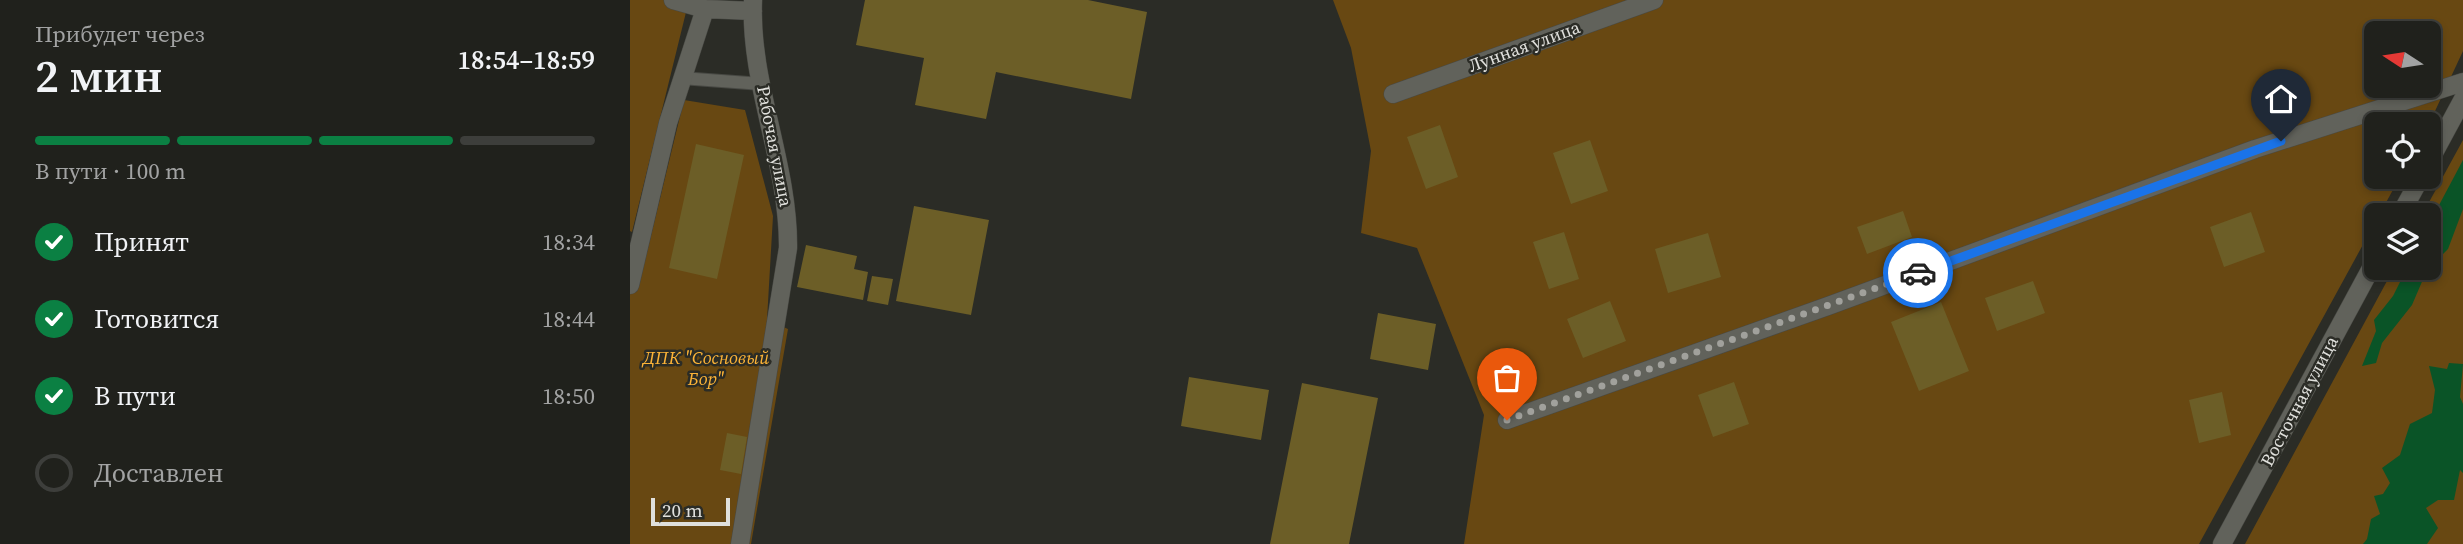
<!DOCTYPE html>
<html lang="ru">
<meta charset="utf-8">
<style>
:root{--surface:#20211c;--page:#282925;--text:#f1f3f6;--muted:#a2a3a3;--line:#3d3e3b;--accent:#0b8043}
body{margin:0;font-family:"Source Serif 4",serif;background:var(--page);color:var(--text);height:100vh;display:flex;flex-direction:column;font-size:26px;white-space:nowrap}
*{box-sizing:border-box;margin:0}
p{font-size:23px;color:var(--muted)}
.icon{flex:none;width:38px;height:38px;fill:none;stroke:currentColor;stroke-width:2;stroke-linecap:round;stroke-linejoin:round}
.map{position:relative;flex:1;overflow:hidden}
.drawer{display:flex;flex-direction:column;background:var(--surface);width:630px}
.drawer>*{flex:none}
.needle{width:46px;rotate:282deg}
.controls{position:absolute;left:1734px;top:21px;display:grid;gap:14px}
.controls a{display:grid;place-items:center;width:77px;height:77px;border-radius:10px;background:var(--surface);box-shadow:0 4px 10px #0003,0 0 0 2px var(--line);font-size:35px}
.scale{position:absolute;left:21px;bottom:18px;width:79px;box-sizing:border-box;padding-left:7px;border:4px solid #e0e0dc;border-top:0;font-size:19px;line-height:24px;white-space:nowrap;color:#e0e0dc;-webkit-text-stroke:5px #2b2c26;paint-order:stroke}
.pin{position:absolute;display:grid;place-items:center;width:60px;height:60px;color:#fff;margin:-72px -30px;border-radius:50% 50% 50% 0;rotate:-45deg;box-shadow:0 0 7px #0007}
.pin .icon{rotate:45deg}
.courier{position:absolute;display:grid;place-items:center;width:70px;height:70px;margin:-35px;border:5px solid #1a73e8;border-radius:50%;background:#fff;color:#222;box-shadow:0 2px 9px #0007}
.headline em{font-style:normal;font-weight:600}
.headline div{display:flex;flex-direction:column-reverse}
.headline{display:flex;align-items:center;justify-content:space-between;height:119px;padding:0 35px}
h1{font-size:46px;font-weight:600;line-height:52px}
.bar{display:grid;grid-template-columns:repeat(4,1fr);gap:10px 7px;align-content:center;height:84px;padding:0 35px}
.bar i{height:9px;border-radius:5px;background:var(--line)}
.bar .current{background:var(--accent)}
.bar p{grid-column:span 4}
ol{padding:0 35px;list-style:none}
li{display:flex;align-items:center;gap:21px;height:77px}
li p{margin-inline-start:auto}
li .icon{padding:7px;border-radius:50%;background:var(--accent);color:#fff;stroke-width:4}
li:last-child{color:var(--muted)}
li i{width:38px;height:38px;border:4px solid var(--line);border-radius:50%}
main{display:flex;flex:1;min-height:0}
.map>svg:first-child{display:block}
</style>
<main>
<section class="drawer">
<div class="headline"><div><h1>2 мин</h1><p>Прибудет через</p></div><em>18:54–18:59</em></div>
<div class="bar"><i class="current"></i><i class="current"></i><i class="current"></i><i></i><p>В пути · 100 m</p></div>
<ol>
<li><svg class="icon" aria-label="check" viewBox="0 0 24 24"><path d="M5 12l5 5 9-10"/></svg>Принят<p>18:34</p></li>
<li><svg class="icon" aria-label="check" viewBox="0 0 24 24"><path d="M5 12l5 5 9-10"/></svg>Готовится<p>18:44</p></li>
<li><svg class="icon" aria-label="check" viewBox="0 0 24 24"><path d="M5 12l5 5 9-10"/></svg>В пути<p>18:50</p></li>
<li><i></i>Доставлен</li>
</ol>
</section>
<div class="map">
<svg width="1833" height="544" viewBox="0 0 1833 544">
<rect width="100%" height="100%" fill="#2b2c26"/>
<path fill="#684812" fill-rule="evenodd" d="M 0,0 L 59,0 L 2,232 L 0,231 Z
M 703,0 L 1833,0 L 1833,51 L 1799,124 L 1746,124 L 1746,177 L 1770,177 L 1569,544 L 834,544 L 854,415 L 787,248 L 731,233 L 741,151 L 721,48 ZM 1746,33 L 1799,33 L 1799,86 L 1746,86 Z
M 54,100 L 115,110 L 143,216 L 137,320 L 158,329 L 121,544 L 0,544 L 0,257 L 15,260 Z
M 1833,140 L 1833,544 L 1615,544 L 1764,268 L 1799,268 L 1799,215 L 1792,215 Z"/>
<path fill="#0a5427" d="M 1833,160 L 1833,209 L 1818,249 L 1797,270 L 1782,305 L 1752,343 L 1746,363 L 1732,366 L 1746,331 L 1744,320 L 1763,296 L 1777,268 L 1799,268 L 1799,224 Z
M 1819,363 L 1833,364 L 1830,397 L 1833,404 L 1833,473 L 1830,470 L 1824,500 L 1808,500 L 1796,508 L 1808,528 L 1797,544 L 1733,544 L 1737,539 L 1741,519 L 1750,514 L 1744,496 L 1753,494 L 1760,483 L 1752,468 L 1770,455 L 1780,424 L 1802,413 L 1805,390 L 1799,366 L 1817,369 Z"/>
<path fill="#6c5e27" d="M 235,0 L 458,0 L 517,12 L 501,99 L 366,72 L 356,119 L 285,105 L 294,58 L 226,45 Z
M 810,125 L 828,177 L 796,189 L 777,137 Z
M 960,140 L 978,191 L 941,204 L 923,153 Z
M 66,144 L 114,155 L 87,279 L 39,268 Z
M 284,206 L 359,220 L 341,315 L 266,301 Z
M 1273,211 L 1282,237 L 1237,254 L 1227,227 Z
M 1621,212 L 1635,252 L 1594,267 L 1580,227 Z
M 934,232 L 949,279 L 919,289 L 903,242 Z
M 1078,233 L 1091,277 L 1038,293 L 1025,249 Z
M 176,245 L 227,256 L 224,269 L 238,272 L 233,300 L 167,287 Z
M 242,276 L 263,279 L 258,305 L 237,301 Z
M 1403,281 L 1415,313 L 1367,331 L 1355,298 Z
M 980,301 L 996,341 L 953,358 L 937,319 Z
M 1311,302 L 1339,371 L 1289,391 L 1261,322 Z
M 748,313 L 806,324 L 798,370 L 740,359 Z
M 559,377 L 639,390 L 631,440 L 551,426 Z
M 1104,382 L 1119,424 L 1083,437 L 1068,395 Z
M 672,383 L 748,398 L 719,544 L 640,544 Z
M 1592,392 L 1601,435 L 1569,443 L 1559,400 Z
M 97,433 L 117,437 L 111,474 L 90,470 Z"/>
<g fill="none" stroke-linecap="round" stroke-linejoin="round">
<defs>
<path id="lane" d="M 51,78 L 132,84"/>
<path id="street" d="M 43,0 L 75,9 L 123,11
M 763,94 L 1024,0
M 1799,162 L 1833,99
M 1770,215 L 1791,177
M 0,285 L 38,123 L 75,9
M 877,420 L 1198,306 L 1625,149 L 1833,82
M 110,544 L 158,248 C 159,164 119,83 123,0
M 1592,544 L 1746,259"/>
</defs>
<use href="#lane" stroke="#484944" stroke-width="14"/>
<use href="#street" stroke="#484944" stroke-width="19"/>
<use href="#lane" stroke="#61625b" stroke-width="12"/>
<use href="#street" stroke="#61625b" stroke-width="18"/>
</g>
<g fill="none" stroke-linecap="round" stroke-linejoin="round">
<path stroke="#a1a19c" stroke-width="7" stroke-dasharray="0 12.6" d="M 877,420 L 1288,273"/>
<path stroke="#1a73e8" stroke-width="9" d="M 1288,273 L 1651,141"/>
</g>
<g text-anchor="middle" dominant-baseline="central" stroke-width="5" stroke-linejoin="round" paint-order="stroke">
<g font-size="18" fill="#e0e0dc" stroke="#2b2c26">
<text transform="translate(894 46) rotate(-20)">Лунная улица</text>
<text transform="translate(145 146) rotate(79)">Рабочая улица</text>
<text transform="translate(1669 401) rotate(-62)">Восточная улица</text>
</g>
<g font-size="18" font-style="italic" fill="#fdb437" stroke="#2b2c26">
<text x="76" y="357">ДПК "Сосновый<tspan x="76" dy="21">Бор"</tspan></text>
</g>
</g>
</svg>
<div class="controls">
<a><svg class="needle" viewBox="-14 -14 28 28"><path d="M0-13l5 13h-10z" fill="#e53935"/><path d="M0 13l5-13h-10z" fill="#a2a3a3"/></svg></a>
<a><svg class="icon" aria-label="locate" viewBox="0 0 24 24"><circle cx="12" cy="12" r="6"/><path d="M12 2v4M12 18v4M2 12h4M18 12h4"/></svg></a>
<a><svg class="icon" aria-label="layers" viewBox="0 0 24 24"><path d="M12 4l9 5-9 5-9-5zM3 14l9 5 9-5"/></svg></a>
</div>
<div class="scale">20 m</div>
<div class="pin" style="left:877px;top:420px;background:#ea580c"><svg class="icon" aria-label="bag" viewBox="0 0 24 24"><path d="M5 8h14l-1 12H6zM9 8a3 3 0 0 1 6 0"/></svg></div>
<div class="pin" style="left:1651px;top:141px;background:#1f2937"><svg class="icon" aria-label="home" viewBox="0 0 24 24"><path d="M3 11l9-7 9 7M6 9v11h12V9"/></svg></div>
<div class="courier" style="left:1288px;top:273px"><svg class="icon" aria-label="car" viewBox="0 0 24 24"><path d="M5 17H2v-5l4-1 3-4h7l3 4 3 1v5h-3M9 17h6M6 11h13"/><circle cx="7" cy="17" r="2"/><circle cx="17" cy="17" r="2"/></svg></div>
</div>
</main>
